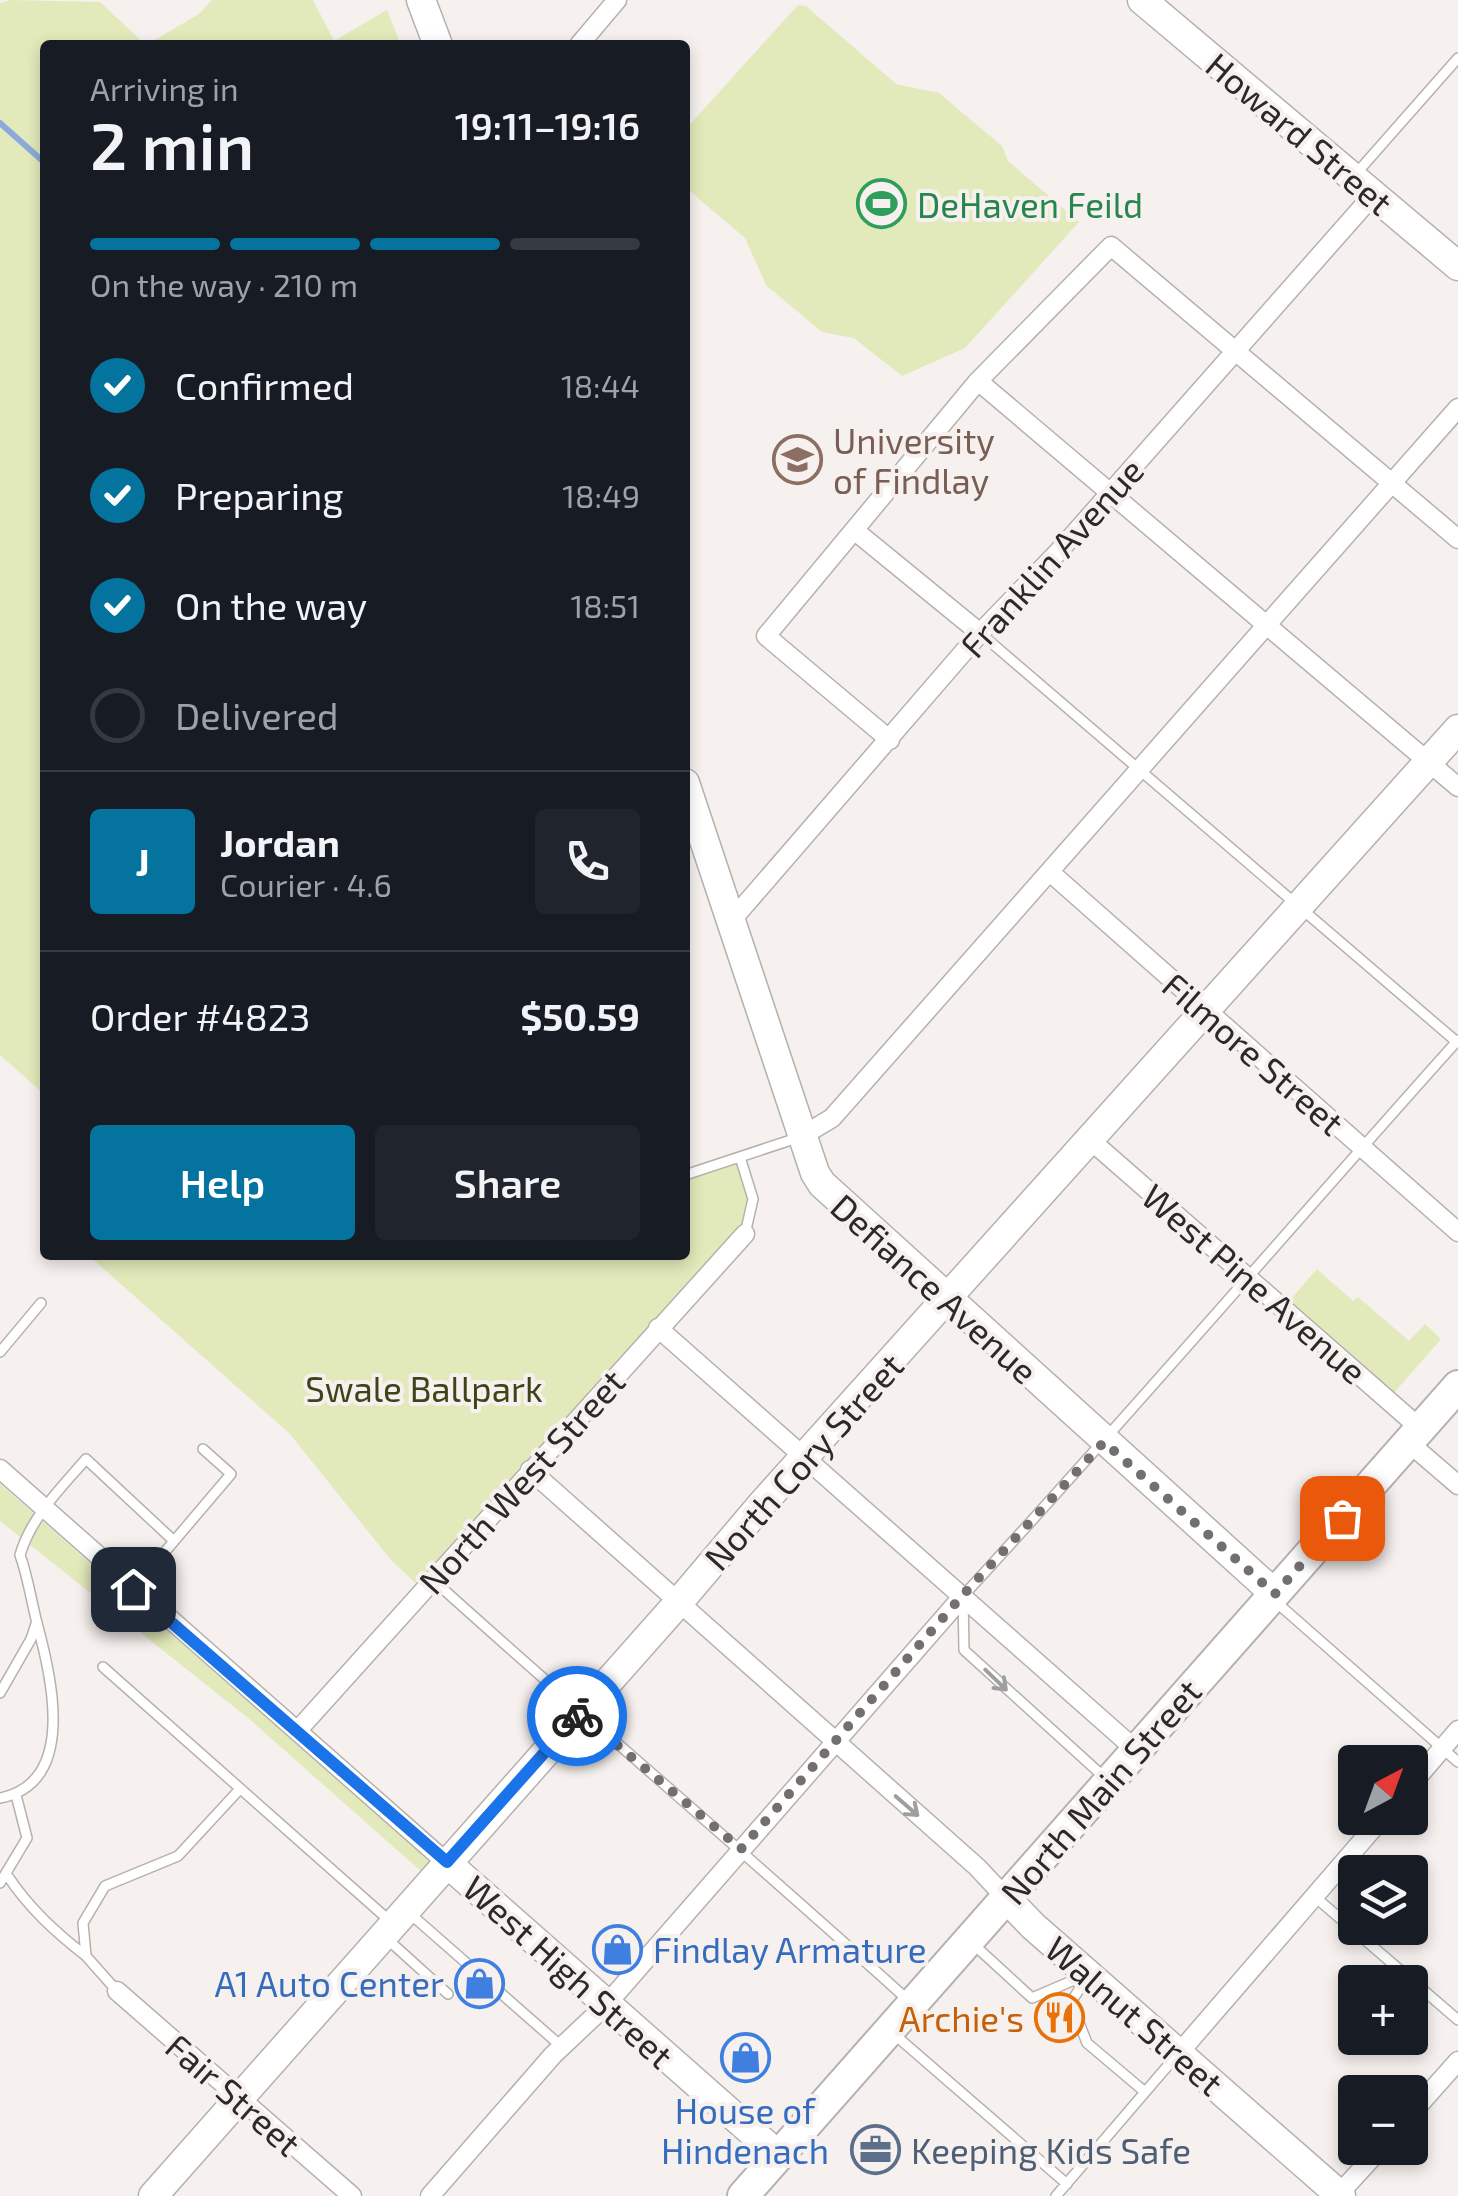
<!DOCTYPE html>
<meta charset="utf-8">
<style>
:root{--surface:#171b24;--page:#20242c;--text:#f1f3f6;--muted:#9ea1a6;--line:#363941;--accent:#04739e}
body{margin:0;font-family:"Exo 2",sans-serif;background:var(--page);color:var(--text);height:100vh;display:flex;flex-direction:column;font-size:38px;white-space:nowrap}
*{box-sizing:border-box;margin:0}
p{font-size:32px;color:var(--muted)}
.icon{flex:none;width:55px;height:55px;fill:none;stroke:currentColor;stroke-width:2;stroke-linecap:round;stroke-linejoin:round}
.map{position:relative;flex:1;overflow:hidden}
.drawer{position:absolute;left:40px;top:40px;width:650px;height:1220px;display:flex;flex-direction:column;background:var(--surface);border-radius:10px;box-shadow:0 5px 15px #0003}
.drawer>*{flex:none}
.needle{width:65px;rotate:41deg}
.tools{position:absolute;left:1338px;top:1745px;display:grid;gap:20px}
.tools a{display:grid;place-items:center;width:90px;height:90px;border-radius:10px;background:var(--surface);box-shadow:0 5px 15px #0003;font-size:50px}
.pin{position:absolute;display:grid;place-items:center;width:85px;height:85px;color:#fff;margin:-42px;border-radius:20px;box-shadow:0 5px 15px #0006}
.courier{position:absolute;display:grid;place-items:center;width:100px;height:100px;margin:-50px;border:8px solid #1a73e8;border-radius:50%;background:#fff;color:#222;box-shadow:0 2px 12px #0007}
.summary em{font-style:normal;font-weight:600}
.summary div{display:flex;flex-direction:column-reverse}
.summary{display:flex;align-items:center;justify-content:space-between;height:170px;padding:0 50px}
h1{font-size:65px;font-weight:600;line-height:75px}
.bar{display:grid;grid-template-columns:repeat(4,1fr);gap:15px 10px;align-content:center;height:120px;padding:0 50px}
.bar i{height:12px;border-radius:8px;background:var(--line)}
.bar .active{background:var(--accent)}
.bar p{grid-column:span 4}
.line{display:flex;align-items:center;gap:25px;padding:0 50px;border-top:2px solid var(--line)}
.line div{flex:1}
.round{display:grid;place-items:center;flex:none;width:105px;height:105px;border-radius:10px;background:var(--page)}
ol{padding:0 50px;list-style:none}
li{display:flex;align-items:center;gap:30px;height:110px}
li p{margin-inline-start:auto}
li .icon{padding:10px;border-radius:50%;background:var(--accent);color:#fff;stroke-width:4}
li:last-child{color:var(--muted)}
li i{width:55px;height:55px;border:5px solid var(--line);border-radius:50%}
.button{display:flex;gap:20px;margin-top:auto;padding:20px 50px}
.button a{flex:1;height:115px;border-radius:10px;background:var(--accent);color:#fff;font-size:40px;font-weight:600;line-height:115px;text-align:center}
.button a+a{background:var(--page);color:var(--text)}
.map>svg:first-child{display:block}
</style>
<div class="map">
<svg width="1458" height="2196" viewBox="0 0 1458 2196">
<rect width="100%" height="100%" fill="#f6f0ee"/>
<path fill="#e2eabb" d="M 10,0 L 100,2 L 146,45 L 199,14 L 212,0 L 313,0 L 334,41 L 387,10 L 401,45 L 45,45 L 45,1095 L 0,1055 L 0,3 Z
M 798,5 L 806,6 L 896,84 L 939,93 L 1002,146 L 1008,161 L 1079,222 L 965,348 L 902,376 L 854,338 L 822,332 L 766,285 L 745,238 L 685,187 L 685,130 Z
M 740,1157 L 753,1199 L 745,1234 L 423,1590 L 391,1560 L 289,1433 L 88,1255 L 685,1255 L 685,1175 Z
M 1317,1269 L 1353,1301 L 1358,1297 L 1409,1341 L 1425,1324 L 1441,1339 L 1392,1395 L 1294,1308 L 1291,1299 Z
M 0,1484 L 440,1870 L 431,1880 L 248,1718 L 0,1521 Z"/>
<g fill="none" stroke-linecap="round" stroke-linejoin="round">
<path stroke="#8baadb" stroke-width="6" d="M 0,123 L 45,163"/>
<defs>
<path id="lane" d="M 1354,176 L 1458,58
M 980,633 L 1458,1043
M 740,1157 L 753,1199 L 745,1234
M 685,1175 L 800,1137
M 0,1352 L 41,1303
M 432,1579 C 590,1722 753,1859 910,2002
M 135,1587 L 231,1474 L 203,1449
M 1276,1602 L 1458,1762
M 103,1667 L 391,1922
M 0,1693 L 31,1639 L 36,1624
M 1104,1777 L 964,1650 L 963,1596 C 1131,1414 1292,1225 1458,1040
M 0,1798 C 78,1783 51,1676 37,1623 C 31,1600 28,1577 20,1555 C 31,1517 61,1488 86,1459 L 174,1541
M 7,1875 C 29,1908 55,1932 86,1956
M 0,1883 L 27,1838 L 16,1795
M 1314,1896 L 1458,2020
M 407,1911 L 561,2046
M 385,1937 L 448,1994
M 972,1943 L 1032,1998 L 1081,1977
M 1086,1979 L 1071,2002 L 1087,2043 L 1145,2092
M 117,1991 L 86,1956 L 83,1923 L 105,1886 L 178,1856 L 239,1790
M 895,2035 L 1067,2184
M 1056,2196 L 1177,2055"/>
<path id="street" d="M 579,45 L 617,0
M 978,381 L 1458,787
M 854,530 L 980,633
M 890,740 L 766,636 L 978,381 L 1111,246 L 1458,539
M 1051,873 L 1458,1232
M 731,921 L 980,633 L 1059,551 L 1374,194
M 802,1136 L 832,1118 L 1458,408
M 1088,1138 L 1421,1429
M 658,1328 L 1136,1750
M 1408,1442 L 1458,1485
M 0,1469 L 447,1863
M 530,1470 L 977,1867 L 1007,1899
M 298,1730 L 745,1234
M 1410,1786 L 1458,1730
M 117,1991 L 352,2196
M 1179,2053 L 1382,1818
M 1410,2115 L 1458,2061
M 430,2196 L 553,2055 L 606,2005 L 963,1596
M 1337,2196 L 1381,2148"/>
<path id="secondary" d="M 421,0 L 438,45
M 1142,0 L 1458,266
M 685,783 L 815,1173 L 822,1184 L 1275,1594
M 447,1863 L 778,2155
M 1007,1899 L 1033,1926 L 1341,2196
M 153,2196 L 679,1602 L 762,1504 L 1458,729"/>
<path id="primary" d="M 743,2196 L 1458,1386"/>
</defs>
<use href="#lane" stroke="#b6b1ae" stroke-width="12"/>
<use href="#street" stroke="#b6b1ae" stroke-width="21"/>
<use href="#secondary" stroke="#b6b1ae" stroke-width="31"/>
<use href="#primary" stroke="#b6b1ae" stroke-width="34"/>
<use href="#lane" stroke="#fff" stroke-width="9"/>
<use href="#street" stroke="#fff" stroke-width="18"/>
<use href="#secondary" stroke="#fff" stroke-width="28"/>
<use href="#primary" stroke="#fff" stroke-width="30"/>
</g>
<defs><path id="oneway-shaft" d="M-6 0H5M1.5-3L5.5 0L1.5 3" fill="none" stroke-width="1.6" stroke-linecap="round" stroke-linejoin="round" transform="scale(2.5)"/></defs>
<g stroke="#a09f9f">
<use href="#oneway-shaft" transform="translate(996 1680) rotate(44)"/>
<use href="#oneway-shaft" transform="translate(907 1806) rotate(41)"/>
</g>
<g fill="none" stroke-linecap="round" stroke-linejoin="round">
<path stroke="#736f6e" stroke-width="10" stroke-dasharray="0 18" d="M 577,1716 L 579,1713 L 741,1849 L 962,1596 L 1104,1442 L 1275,1594 L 1342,1518"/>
<path stroke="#1a73e8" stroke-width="12" d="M 133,1589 L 447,1862 L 577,1716"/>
</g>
<defs>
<symbol id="stadium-ring" viewBox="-11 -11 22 22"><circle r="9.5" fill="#f6f0ee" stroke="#2e9e5b" stroke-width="1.5"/><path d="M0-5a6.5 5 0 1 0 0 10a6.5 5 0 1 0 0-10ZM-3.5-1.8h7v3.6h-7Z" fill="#2e9e5b"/></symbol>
<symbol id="university-ring" viewBox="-11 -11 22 22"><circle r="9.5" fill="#f6f0ee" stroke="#8d6e63" stroke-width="1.5"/><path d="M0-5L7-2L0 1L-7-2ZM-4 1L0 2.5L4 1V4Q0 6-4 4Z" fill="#8d6e63"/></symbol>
<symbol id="shop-ring" viewBox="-11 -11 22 22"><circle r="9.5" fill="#f6f0ee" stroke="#3f7fe0" stroke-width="1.5"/><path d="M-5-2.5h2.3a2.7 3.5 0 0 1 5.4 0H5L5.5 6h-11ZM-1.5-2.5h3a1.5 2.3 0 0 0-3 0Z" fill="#3f7fe0"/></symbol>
<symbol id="restaurant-ring" viewBox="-11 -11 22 22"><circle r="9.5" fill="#f6f0ee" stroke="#e8710a" stroke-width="1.5"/><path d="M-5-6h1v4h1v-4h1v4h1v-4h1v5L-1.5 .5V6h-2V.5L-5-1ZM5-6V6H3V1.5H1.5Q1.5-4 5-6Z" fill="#e8710a"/></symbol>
<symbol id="office-ring" viewBox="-11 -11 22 22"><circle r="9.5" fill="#f6f0ee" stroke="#5c6f8a" stroke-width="1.5"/><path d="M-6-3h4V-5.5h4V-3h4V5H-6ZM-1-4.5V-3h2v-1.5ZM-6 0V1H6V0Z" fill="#5c6f8a"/></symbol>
</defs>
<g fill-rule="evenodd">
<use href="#stadium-ring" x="854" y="176" width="55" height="55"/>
<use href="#university-ring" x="770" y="432" width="55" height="55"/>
<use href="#shop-ring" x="590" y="1922" width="55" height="55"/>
<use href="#shop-ring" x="452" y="1956" width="55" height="55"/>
<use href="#restaurant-ring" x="1032" y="1990" width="55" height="55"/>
<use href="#shop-ring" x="718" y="2030" width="55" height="55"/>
<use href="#office-ring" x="848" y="2122" width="55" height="55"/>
</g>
<g text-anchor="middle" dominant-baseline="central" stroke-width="8" stroke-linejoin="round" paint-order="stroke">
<g font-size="35" fill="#2c2a29" stroke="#f6f0ee">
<text transform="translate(1300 133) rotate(40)">Howard Street</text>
<text transform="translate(1051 557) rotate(-48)">Franklin Avenue</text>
<text transform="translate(1254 1053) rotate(41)">Filmore Street</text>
<text transform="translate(1255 1283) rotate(41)">West Pine Avenue</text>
<text transform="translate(935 1288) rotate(42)">Defiance Avenue</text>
<text transform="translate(803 1461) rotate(-48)">North Cory Street</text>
<text transform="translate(521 1481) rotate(-48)">North West Street</text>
<text transform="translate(1100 1791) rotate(-49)">North Main Street</text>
<text transform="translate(569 1971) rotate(42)">West High Street</text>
<text transform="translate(1135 2015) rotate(41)">Walnut Street</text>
<text transform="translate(234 2094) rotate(41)">Fair Street</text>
</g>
<g font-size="35" fill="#27864d" stroke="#f6f0ee" text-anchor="start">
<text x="917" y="204">DeHaven Feild</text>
</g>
<g font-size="35" fill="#785e54" stroke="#f6f0ee" text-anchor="start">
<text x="833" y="440">University<tspan x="833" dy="40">of Findlay</tspan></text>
</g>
<g font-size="35" fill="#3e4417" stroke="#f6f0ee">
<text x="424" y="1388">Swale Ballpark</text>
</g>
<g font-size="35" fill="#366cbe" stroke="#f6f0ee" text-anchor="start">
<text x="653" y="1949">Findlay Armature</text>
<text x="444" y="1983" text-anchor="end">A1 Auto Center</text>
<text x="745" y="2110" text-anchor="middle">House of<tspan x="745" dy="40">Hindenach</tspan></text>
</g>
<g font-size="35" fill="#c56008" stroke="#f6f0ee" text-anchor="end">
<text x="1024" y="2018">Archie's</text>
</g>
<g font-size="35" fill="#4e5e75" stroke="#f6f0ee" text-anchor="start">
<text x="911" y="2150">Keeping Kids Safe</text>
</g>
</g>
</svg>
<div class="tools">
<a><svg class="needle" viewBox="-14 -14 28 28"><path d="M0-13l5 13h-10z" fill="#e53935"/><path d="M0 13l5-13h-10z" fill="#9ea1a6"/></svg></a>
<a><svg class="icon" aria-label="layers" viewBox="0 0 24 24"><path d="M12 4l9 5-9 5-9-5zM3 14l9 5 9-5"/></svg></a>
<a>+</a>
<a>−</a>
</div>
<div class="pin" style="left:1342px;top:1518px;background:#ea580c"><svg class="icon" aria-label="bag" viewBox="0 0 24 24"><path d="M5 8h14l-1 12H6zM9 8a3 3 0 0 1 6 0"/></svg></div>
<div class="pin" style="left:133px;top:1589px;background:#1f2937"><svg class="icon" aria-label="home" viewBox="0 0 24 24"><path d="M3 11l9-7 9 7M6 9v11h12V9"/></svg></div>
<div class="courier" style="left:577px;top:1716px"><svg class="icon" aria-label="bike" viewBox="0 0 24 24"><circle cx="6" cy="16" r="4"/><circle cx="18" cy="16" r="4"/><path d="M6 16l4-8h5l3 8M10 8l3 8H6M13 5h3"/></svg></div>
<section class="drawer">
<div class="summary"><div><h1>2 min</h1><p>Arriving in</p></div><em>19:11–19:16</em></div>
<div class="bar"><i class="active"></i><i class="active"></i><i class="active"></i><i></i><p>On the way · 210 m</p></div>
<ol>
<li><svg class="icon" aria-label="check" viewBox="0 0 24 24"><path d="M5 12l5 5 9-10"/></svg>Confirmed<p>18:44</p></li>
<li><svg class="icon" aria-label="check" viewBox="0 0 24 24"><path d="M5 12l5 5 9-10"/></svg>Preparing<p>18:49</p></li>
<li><svg class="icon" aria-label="check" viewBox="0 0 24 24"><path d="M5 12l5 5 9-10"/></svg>On the way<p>18:51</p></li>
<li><i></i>Delivered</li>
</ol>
<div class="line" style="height:180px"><b class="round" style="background:var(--accent);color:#fff">J</b><div><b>Jordan</b><p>Courier · 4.6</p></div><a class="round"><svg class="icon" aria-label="phone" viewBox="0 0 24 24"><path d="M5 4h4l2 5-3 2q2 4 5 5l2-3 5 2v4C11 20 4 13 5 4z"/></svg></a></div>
<div class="line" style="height:130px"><div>Order #4823</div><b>$50.59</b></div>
<div class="button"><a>Help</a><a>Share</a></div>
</section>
</div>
